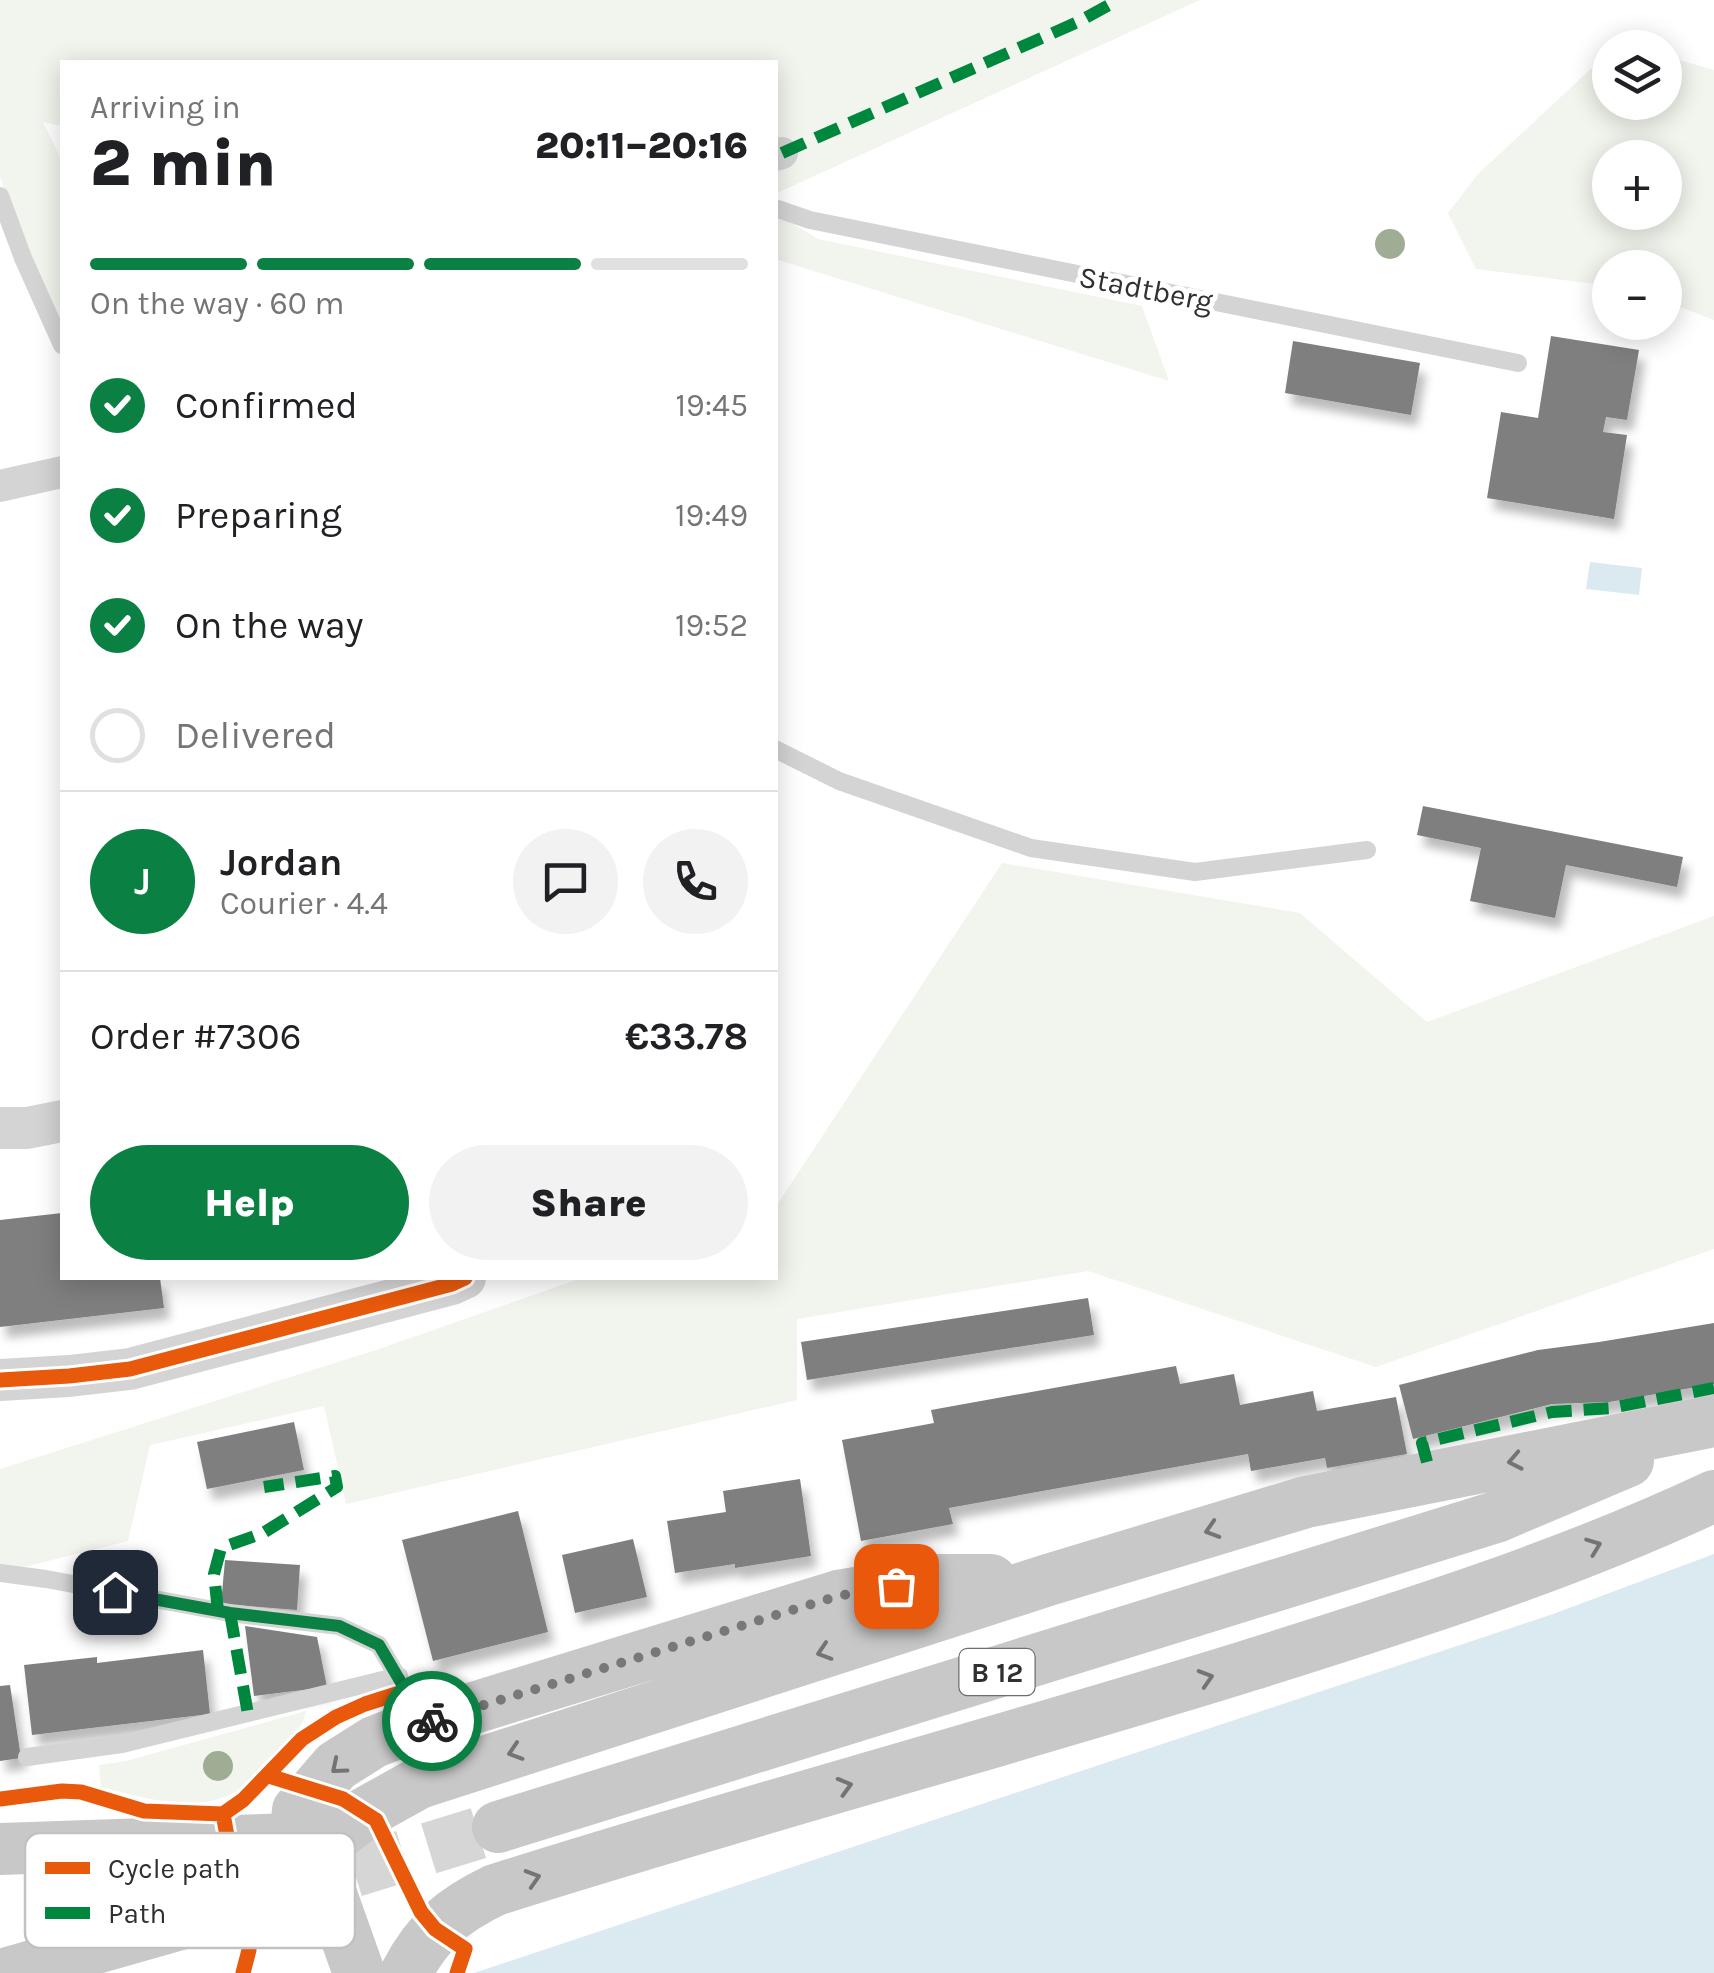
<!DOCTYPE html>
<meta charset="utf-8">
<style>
:root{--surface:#fff;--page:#f2f2f2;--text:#202124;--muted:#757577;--line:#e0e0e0;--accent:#0b8043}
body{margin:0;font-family:Karla,sans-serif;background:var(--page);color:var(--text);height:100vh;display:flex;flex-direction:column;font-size:38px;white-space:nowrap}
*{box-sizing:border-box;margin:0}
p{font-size:32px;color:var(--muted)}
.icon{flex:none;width:55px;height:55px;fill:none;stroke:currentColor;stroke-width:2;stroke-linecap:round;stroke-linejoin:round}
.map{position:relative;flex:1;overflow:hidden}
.drawer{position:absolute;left:60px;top:60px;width:718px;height:1220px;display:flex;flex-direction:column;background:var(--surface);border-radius:0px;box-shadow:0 5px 25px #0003}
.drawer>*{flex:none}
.buttons{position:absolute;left:1592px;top:30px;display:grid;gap:20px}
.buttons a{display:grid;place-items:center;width:90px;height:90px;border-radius:50%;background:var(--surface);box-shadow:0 5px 25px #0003;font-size:50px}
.pin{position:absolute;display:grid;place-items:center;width:85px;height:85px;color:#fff;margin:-42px;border-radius:20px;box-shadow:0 5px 15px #0006}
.courier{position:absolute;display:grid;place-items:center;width:100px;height:100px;margin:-50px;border:8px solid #0b8043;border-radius:50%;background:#fff;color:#222;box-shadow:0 2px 12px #0007}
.head em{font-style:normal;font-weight:800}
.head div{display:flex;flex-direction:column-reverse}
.head{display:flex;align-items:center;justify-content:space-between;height:170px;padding:0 30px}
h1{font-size:65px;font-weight:800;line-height:75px}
.bar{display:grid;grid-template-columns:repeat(4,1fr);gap:15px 10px;align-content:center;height:120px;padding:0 30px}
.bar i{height:12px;border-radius:8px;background:var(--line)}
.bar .active{background:var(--accent)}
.bar p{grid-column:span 4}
.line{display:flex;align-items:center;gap:25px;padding:0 30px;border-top:2px solid var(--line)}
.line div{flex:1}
.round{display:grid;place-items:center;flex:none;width:105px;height:105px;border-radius:52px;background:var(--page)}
ol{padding:0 30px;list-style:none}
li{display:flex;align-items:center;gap:30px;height:110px}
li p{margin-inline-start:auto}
li .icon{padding:10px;border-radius:50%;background:var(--accent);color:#fff;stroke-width:4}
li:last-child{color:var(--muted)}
li i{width:55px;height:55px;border:5px solid var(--line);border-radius:50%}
.button{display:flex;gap:20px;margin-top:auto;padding:20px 30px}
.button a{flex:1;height:115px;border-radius:60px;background:var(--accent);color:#fff;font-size:40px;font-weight:800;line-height:115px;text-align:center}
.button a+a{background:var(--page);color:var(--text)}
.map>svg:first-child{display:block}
</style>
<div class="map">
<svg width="1714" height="1973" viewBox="0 0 1714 1973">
<defs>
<filter id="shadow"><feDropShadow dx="6" dy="11" stdDeviation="5" flood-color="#0004"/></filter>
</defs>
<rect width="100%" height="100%" fill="#fff"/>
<path fill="#f1f5ed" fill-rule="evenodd" d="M 0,0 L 1200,0 L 775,194 L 775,62 L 62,62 L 62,126 L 43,122 L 62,161 L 62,325 L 30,259 L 0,177 Z
M 1610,51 L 1610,102 L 1665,102 L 1665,56 L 1714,70 L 1714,320 L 1665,301 L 1665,268 L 1610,268 L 1610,286 L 1476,269 L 1448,213 L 1478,174 ZM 1610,158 L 1665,158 L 1665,212 L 1610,212 Z
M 775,213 L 818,239 L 1142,306 L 1169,381 L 775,259 Z
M 1002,863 L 1300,913 L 1427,1022 L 1714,916 L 1714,1249 L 1376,1367 L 1088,1271 L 797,1319 L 797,1400 L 346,1504 L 324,1406 L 150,1445 L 128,1541 L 0,1573 L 0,1469 L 376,1350 L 582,1278 L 775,1278 L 775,1208 Z
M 306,1711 C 304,1728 290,1735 280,1747 C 269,1761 258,1776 243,1787 C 201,1817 146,1798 101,1787 L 99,1765 L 126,1761 Z"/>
<path fill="#dbe9f1" d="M 1590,562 L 1642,568 L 1639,595 L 1586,589 Z
M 1714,1554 L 1714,1973 L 474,1973 L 1553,1614 Z"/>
<path fill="#7f7f7f" filter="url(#shadow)" d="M 1551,336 L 1639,350 L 1627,420 L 1606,417 L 1603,432 L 1627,435 L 1614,519 L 1487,498 L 1501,412 L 1538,418 Z
M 1293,341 L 1420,363 L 1411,415 L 1285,393 Z
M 1423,806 L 1683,857 L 1677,887 L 1566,865 L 1555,918 L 1470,901 L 1481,848 L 1417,835 Z
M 62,1213 L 62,1278 L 160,1278 L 164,1308 L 0,1327 L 0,1220 Z
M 1088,1298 L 1094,1335 L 807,1380 L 801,1342 Z
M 1714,1323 L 1714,1384 L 1609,1402 L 1552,1404 L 1413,1439 L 1399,1385 L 1538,1350 L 1599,1342 Z
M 1176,1366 L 1180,1384 L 1234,1374 L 1240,1405 L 1313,1391 L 1317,1411 L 1396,1397 L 1407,1454 L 1327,1468 L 1325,1458 L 1251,1471 L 1248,1454 L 949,1508 L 953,1524 L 861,1541 L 842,1440 L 934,1423 L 931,1410 Z
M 294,1422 L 304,1470 L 207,1489 L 197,1442 Z
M 800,1479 L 811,1556 L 735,1568 L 735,1564 L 675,1573 L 667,1521 L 726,1512 L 723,1491 Z
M 518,1511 L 548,1632 L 433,1661 L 402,1540 Z
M 633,1539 L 647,1597 L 575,1613 L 562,1555 Z
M 225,1560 L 300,1565 L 297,1610 L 221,1604 Z
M 245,1626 L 317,1637 L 327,1687 L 254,1696 Z
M 203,1650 L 210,1714 L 32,1735 L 24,1665 L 97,1657 L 97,1663 Z
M 10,1685 L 21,1758 L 0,1761 L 0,1686 Z"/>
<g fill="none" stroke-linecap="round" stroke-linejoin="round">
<path stroke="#d6d6d6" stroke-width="52" stroke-dasharray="52 26" stroke-linecap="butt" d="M 205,1917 L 498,1827"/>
<path stroke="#d4d4d4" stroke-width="18" d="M 0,196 L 23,258 L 62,345
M 775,208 L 810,220 L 1518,363
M 775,749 L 839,781 L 1031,848 L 1195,872 L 1367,850
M 0,1573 L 46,1579 L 230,1613 L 339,1626 L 379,1645 L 406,1691 L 414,1723
M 27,1757 L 122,1744 L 399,1676"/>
<path stroke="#d4d4d4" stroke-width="32" d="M 775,155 L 782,153
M 0,486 L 62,472"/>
<path stroke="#d4d4d4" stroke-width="42" d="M 0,1128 L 27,1128 L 62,1121
M 0,1380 L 69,1376 L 130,1369 L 452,1284 L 465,1278"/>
<path stroke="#c8c8c8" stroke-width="52" d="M 498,1827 L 1496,1517 L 1628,1461
M 295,1839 L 316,1852 L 365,1813 L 419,1783 L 1048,1580 L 1306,1502 L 1714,1421
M 295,1839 L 298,1810 L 336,1766 L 374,1742 L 415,1726 L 838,1596 L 934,1580 L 991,1580
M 0,1849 L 295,1839
M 8,1973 L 205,1917
M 406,1973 C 428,1931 453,1910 495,1890 C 744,1811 995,1744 1244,1667 C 1403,1617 1563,1567 1714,1496"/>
<path stroke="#c8c8c8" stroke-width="52" d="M 316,1852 L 359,1973"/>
<path stroke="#00873e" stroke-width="12" stroke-dasharray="25 12" stroke-linecap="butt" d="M 782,153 L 1080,21 L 1118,0
M 1427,1462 L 1422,1443 L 1552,1412 L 1611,1408 L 1714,1388
M 218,1611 L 214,1574 L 221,1548 L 263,1533 L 337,1487 L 335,1476 L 264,1487
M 230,1613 L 248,1714"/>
<defs>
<path id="cycleway" d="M 0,1380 L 69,1376 L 130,1369 L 452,1284 L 465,1278
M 269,1776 L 343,1799 L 376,1820 L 421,1912 L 435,1929 L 465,1949 L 457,1973
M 0,1799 L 62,1791 L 81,1792 L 144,1811 L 223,1814 L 243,1800 L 302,1739 L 336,1717 L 365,1704 L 406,1691
M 223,1814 L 228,1841 L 236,1863 L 249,1950 L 243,1973"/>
</defs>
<use href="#cycleway" stroke="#fff" stroke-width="21"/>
<use href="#cycleway" stroke="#e8590c" stroke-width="15"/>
</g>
<g fill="#a0ad95">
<circle cx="1390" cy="244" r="15"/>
<circle cx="218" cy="1766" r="15"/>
</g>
<defs><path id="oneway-chevron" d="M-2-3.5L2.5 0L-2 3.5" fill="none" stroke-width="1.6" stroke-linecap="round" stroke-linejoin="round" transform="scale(2.5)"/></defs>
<g stroke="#747474">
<use href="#oneway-chevron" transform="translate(1515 1461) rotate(169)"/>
<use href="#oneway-chevron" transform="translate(1212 1530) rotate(163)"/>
<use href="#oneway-chevron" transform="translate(1594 1546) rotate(-21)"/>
<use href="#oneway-chevron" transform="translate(824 1652) rotate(162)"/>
<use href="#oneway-chevron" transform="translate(1206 1678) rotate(-17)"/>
<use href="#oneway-chevron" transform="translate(515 1752) rotate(162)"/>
<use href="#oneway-chevron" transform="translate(338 1767) rotate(140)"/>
<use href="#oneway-chevron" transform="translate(845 1786) rotate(-16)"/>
<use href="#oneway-chevron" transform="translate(533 1878) rotate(-17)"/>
</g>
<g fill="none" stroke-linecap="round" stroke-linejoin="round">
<path stroke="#787878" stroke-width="10" stroke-dasharray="0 18" d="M 432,1721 L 838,1596 L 896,1586"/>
<path stroke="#0b8043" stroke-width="12" d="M 115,1592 L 230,1613 L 339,1626 L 379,1645 L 406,1691 L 415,1726 L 432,1721"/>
</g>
<g text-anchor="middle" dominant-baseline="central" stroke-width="10" stroke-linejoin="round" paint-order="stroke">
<rect fill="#fff" stroke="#6e6e6e" stroke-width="2.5" x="959.5" y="1649" width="75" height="46" rx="8"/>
<g font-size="28" font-weight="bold" fill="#303030">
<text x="997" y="1672">B 12</text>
</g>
<g font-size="30" fill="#303030" stroke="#fff">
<text transform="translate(1146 289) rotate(11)">Stadtberg</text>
</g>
</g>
<rect x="25" y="1833" width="330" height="115" rx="15" fill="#fff" stroke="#c1c1c1" stroke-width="2.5"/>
<rect x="45" y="1862" width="45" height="12" fill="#e8590c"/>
<rect x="45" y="1907" width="45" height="12" fill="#00873e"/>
<g font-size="28" fill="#303030">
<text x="108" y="1878">Cycle path</text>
<text x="108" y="1923">Path</text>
</g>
</svg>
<div class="buttons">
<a><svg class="icon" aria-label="layers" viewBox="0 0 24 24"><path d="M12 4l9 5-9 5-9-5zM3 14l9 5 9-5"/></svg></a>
<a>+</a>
<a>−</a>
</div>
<div class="pin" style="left:896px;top:1586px;background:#ea580c"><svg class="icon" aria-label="bag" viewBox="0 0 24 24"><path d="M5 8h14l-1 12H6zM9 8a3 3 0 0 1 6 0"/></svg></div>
<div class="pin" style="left:115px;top:1592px;background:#1f2937"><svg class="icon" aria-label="home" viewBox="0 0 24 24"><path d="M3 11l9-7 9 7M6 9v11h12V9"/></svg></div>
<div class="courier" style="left:432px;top:1721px"><svg class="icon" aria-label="bike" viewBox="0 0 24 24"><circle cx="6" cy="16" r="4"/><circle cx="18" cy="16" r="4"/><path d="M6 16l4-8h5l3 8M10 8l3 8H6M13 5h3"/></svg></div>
<section class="drawer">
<div class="head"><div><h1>2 min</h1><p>Arriving in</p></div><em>20:11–20:16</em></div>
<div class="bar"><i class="active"></i><i class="active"></i><i class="active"></i><i></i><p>On the way · 60 m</p></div>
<ol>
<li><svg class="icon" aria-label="check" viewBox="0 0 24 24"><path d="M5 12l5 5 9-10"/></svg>Confirmed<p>19:45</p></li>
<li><svg class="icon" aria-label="check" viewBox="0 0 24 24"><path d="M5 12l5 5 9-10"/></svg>Preparing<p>19:49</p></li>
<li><svg class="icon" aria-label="check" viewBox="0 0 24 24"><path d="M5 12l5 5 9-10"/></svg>On the way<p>19:52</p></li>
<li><i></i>Delivered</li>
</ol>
<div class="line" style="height:180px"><b class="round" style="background:var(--accent);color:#fff">J</b><div><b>Jordan</b><p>Courier · 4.4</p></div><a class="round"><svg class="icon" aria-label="chat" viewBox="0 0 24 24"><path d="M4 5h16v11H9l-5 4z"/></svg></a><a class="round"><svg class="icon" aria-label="phone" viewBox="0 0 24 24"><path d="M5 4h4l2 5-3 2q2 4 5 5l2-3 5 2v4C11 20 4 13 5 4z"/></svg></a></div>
<div class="line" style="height:130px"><div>Order #7306</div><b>€33.78</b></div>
<div class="button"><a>Help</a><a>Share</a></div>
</section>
</div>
